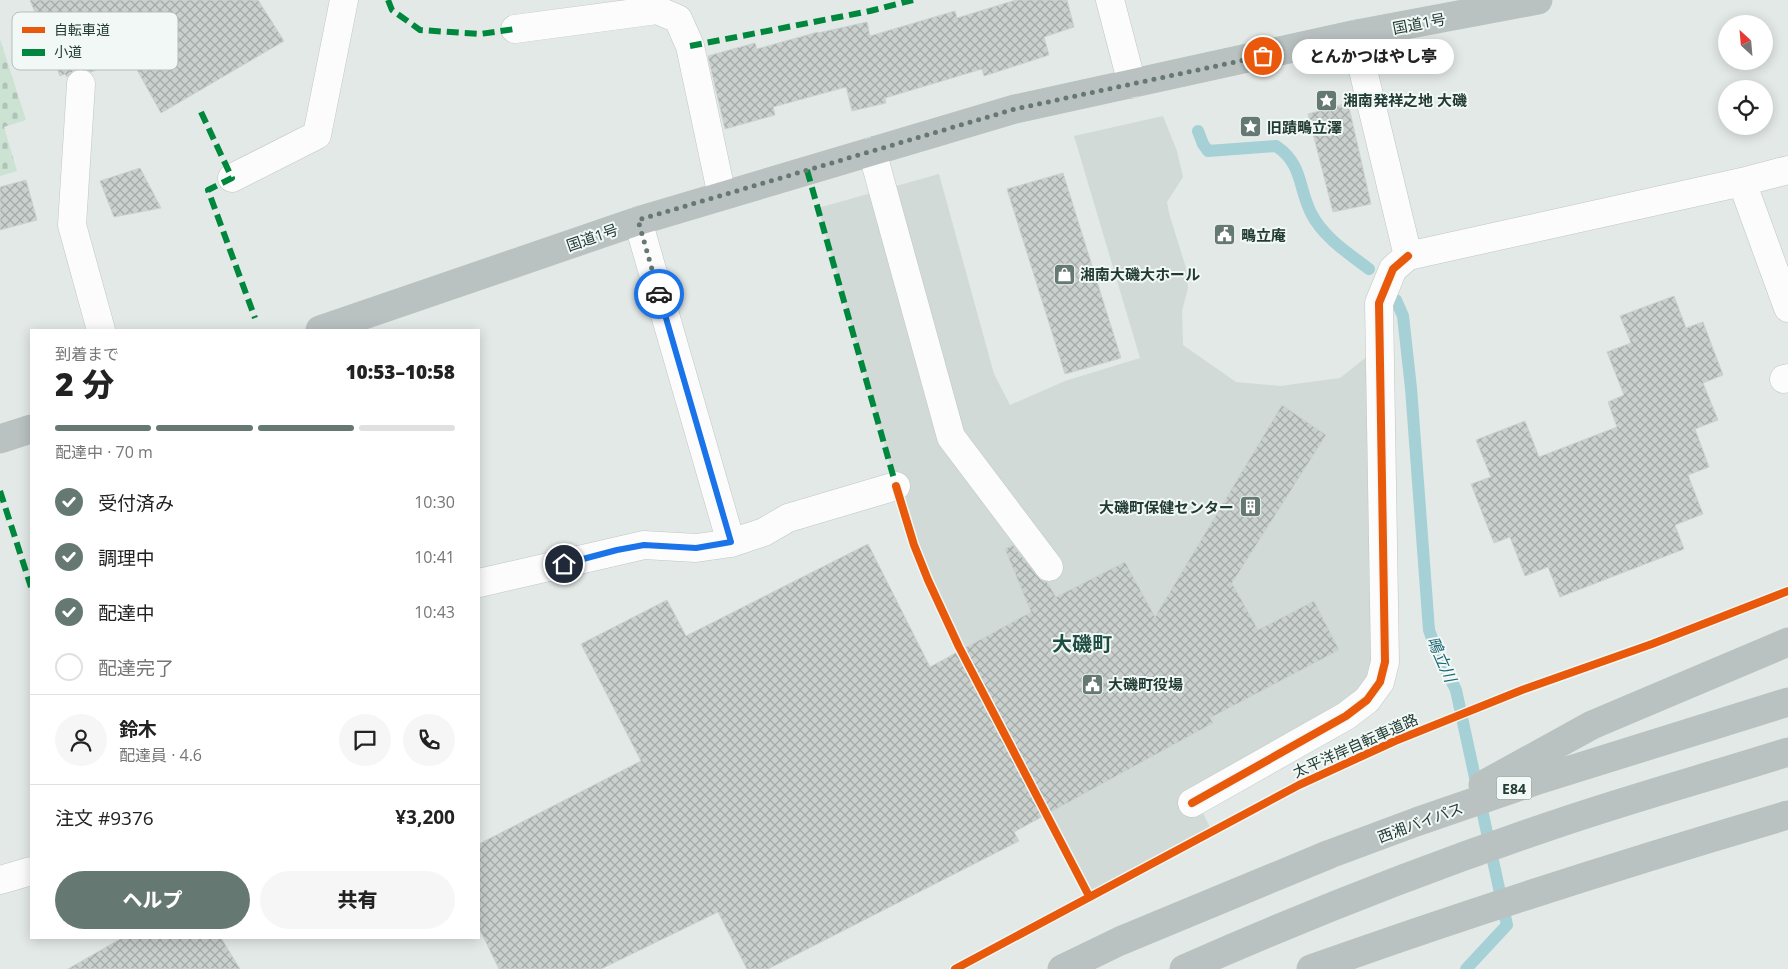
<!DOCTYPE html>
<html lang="ja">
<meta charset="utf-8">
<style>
:root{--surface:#fff;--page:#f6f6f6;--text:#222;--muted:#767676;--line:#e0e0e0;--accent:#667872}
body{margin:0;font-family:"Open Sans","Noto Sans JP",sans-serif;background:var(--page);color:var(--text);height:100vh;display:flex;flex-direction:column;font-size:19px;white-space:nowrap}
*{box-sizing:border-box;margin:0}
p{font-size:16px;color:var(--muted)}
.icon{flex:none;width:28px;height:28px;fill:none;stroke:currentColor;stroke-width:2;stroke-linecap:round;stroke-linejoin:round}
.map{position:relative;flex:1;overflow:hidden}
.drawer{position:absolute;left:30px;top:329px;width:450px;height:610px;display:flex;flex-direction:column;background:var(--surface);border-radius:0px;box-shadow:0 2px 12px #0003}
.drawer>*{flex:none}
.needle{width:32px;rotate:334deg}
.controls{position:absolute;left:1718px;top:15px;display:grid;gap:10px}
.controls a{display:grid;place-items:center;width:55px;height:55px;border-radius:50%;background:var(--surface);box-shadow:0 2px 12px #0003;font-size:25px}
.pin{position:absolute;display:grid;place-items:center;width:42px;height:42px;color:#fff;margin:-21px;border:2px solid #fff;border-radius:50%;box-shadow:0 1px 5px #0007}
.courier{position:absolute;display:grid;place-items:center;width:50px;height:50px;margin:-25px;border:4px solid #1a73e8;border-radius:50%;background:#fff;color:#222;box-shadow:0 1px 6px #0007}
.bubble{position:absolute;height:35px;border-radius:18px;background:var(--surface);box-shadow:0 2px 12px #0003;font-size:16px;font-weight:800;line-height:35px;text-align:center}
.overview em{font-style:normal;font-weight:800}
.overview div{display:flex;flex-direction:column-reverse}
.overview{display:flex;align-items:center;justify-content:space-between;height:85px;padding:0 25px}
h1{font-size:32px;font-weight:800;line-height:38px}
.bar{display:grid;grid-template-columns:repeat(4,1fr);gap:8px 5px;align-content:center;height:60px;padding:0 25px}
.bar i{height:6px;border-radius:4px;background:var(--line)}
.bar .selected{background:var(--accent)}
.bar p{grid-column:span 4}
.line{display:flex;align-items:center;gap:12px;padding:0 25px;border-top:1px solid var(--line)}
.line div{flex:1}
.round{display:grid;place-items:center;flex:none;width:52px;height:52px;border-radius:26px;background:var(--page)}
ol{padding:0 25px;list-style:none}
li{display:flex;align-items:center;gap:15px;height:55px}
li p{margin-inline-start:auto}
li .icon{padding:5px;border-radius:50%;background:var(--accent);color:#fff;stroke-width:4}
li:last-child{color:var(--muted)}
li i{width:28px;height:28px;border:2px solid var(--line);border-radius:50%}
.cta{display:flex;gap:10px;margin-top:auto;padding:10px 25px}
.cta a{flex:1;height:58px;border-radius:30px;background:var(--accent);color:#fff;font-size:20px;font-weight:800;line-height:58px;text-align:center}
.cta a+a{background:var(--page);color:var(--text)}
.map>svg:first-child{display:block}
</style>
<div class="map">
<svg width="1788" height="969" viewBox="0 0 1788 969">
<defs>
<pattern id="cemetery-stones" width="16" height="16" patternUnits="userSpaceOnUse" patternTransform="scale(1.25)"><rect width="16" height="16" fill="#cce2d3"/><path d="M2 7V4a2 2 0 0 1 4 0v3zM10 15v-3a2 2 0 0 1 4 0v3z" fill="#afc3b6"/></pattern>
<pattern id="building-cross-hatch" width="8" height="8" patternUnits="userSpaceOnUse" patternTransform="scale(1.25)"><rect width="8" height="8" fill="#cad0cd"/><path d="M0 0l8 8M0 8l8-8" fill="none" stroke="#a4aaa7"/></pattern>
</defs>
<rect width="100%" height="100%" fill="#e3e9e6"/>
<path fill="#d1dad6" d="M 1163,116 L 1177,151 L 1183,177 L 1167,202 L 1169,213 L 1186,268 L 1188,288 L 1182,311 L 1183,345 L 1236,382 L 1280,386 L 1340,378 L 1379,347 L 1380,682 L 1197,800 L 1212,832 L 1089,896 L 959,647 L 928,580 L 914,545 L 896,486 L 818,208 L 939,174 L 994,374 L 1010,405 L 1065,381 L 1140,358 L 1074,136 Z"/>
<path fill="url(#cemetery-stones)" d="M 0,39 L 26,120 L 4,127 L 17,171 L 0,176 Z"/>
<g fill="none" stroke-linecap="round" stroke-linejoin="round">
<path stroke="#a5d0d6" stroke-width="12" d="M 1198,131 L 1203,144 L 1208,151 L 1276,146 C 1303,164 1298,187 1311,213 C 1323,237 1348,253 1369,269
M 1396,300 L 1403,316 L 1411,388 L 1429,630 L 1435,647 L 1456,690 L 1507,925 L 1466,969"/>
</g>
<path fill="url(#building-cross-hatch)" stroke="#ccd2cf" d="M 30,0 L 258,0 L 284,41 L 161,113 L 130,57 L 91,72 L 82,68 L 74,70 L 67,77 L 65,74 L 60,76 Z
M 1016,0 L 1067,0 L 1074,27 L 1044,37 L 1049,55 L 984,76 L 982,69 L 885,98 L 886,103 L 852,111 L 846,87 L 773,107 L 775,115 L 725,129 L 708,56 L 755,43 L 757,49 L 818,32 L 818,33 L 867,22 L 870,36 L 955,11 L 957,18 Z
M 1348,103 L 1371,204 L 1333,212 L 1308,114 Z
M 140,168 L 161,208 L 114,217 L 100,181 Z
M 1063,173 L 1121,358 L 1065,374 L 1007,189 Z
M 26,180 L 37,220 L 0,230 L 0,187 Z
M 1674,296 L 1686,328 L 1703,322 L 1723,375 L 1703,383 L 1718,420 L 1695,429 L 1709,467 L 1688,475 L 1703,514 L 1675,525 L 1684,549 L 1560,597 L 1548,567 L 1525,576 L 1510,537 L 1494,543 L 1471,484 L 1491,477 L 1476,440 L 1525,421 L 1539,457 L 1617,427 L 1608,402 L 1624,395 L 1607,352 L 1631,343 L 1620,316 Z
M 1282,405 L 1326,435 L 1232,583 L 1258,630 L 1314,601 L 1339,650 L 1210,718 L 1213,723 L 1014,832 L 1019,841 L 768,969 L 747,969 L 718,912 L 601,969 L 499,969 L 479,928 L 479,844 L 641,761 L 581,644 L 667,600 L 686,636 L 868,544 L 930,667 L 1031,612 L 1005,549 L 1013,545 L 1037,576 L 1042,581 L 1047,582 L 1056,597 L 1125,562 L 1155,617 Z
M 122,938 L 221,938 L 240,969 L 68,969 Z"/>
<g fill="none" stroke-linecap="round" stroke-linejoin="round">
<defs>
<path id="minor" d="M 1110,0 L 1132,84
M 515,29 L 657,10 L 678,19 L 690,46 L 722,196
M 1357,34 L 1363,70 L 1408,256 L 1742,182 L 1788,170
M 81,84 L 72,225 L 101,330
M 872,151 L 951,437 L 1049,567
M 232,178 L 317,135 L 344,0
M 1742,182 L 1788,308
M 638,221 L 731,543
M 1784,379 L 1788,378
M 479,583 L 644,545 L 696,548 L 731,543 L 764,532 L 788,518 L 896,486
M 1192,803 L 1346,716 L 1367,700 L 1380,682 L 1385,662 L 1379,303 L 1393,269 L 1408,256
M 0,880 L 31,871"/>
<path id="highway" d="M 320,330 L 638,221 L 1015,109 L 1357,34 L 1538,0
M 0,439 L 31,429
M 1483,785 L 1592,725 L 1788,642
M 1062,969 L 1120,941 L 1330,854 L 1416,822 L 1535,781 L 1788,702
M 1184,969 C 1304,916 1426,868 1550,826 C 1628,799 1709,777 1788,752
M 1311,969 C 1468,913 1628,862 1788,815"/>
</defs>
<use href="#minor" stroke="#c0c6c3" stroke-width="29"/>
<use href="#highway" stroke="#bcc5c2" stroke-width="29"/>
<use href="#minor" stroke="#fbfcfb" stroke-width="28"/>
<use href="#highway" stroke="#b9c2c0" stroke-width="28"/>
<path stroke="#00873e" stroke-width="6" stroke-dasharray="12 6" stroke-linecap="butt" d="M 388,0 L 392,10 L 420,30 L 480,34 L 515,29
M 690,46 L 870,11 L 913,0
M 201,112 L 232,178 L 208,190 L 255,318
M 807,170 L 896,486
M 0,491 L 31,587"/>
<defs>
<path id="cycleway" d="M 896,486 L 914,545 L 928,580 L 959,647 L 1089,896
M 1192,803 L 1346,716 L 1367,700 L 1380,682 L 1385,662 L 1379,303 L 1393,269 L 1408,256
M 955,969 L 1299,785 L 1395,741 L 1522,690 L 1652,644 L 1788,591"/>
</defs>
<use href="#cycleway" stroke="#f1f8f5" stroke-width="11"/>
<use href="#cycleway" stroke="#e8590c" stroke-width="8"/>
</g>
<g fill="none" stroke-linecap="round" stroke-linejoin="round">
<path stroke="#667872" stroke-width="5" stroke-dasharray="0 9" d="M 659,294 L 638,220 L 1015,109 L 1263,56"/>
<path stroke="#1a73e8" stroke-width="6" d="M 564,564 L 617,550 L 644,545 L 696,548 L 731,542 L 659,294"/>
</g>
<defs>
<symbol id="sight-square" viewBox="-11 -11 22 22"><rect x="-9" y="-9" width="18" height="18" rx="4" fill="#667872" stroke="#f1f8f5"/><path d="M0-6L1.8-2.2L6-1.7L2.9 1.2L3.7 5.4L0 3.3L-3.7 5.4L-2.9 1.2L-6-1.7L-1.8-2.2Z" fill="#fff"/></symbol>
<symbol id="civic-square" viewBox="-11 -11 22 22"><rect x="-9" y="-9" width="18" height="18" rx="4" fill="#667872" stroke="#f1f8f5"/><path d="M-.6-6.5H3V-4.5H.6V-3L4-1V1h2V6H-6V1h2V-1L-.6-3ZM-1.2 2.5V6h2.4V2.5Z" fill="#fff"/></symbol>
<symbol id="shop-square" viewBox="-11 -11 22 22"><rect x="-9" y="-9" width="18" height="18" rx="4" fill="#667872" stroke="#f1f8f5"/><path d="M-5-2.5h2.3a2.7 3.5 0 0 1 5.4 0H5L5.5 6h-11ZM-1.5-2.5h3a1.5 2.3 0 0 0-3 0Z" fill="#fff"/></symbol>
<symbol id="building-square" viewBox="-11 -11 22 22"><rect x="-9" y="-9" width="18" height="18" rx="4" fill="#667872" stroke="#f1f8f5"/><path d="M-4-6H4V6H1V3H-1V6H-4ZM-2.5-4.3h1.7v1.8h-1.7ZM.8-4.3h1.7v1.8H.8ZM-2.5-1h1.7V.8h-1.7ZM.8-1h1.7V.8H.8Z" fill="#fff"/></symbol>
</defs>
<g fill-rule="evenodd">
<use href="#sight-square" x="1314" y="88" width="25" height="25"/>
<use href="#sight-square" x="1238" y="114" width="25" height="25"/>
<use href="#civic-square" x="1212" y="222" width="25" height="25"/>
<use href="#shop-square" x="1052" y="262" width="25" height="25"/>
<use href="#building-square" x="1238" y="494" width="25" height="25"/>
<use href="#civic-square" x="1080" y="672" width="25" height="25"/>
</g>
<g text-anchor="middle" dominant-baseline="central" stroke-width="4" stroke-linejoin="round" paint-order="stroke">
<rect fill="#f1f8f5" stroke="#60746e" stroke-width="1" x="1496.5" y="776.5" width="35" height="23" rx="4"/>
<g font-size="14" font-weight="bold" fill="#223b34">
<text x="1514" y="788">E84</text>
</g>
<g font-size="15" fill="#223b34" stroke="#f1f8f5">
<text transform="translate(1419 23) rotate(-11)">国道1号</text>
<text transform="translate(592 237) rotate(-19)">国道1号</text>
<text transform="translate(1355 745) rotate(-24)">太平洋岸自転車道路</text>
<text transform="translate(1420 822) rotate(-20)">西湘バイパス</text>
</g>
<g font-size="15" font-weight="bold" fill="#223b34" stroke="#f1f8f5" text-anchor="start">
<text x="1343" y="100">湘南発祥之地 大磯</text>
<text x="1267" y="127">旧蹟鴫立澤</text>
<text x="1241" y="235">鴫立庵</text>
<text x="1080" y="274">湘南大磯大ホール</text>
<text x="1234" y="507" text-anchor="end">大磯町保健センター</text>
<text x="1108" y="684">大磯町役場</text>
</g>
<g font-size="16" font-style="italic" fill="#1e6976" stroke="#f1f8f5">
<text transform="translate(1442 659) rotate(66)">鴫立川</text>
</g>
<g font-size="20" font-weight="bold" fill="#1e4d41" stroke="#f1f8f5">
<text x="1082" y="643">大磯町</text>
</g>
</g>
<rect x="12" y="12" width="166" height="58" rx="8" fill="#f1f8f5" stroke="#b3bfbb" stroke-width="1"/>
<rect x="22" y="27" width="23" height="6" fill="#e8590c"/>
<rect x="22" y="49" width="23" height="7" fill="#00873e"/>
<g font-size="14" fill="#223b34">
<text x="54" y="35">自転車道</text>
<text x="54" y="57">小道</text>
</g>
</svg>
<div class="controls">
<a><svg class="needle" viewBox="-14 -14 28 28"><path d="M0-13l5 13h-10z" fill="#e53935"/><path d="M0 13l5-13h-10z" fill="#767676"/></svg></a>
<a><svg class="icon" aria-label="locate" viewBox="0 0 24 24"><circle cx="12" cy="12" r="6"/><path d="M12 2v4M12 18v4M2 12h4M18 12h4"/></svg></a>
</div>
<div class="pin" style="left:1263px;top:56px;background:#ea580c"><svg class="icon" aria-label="bag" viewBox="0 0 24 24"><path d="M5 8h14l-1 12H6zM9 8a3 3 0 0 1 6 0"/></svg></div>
<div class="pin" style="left:564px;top:564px;background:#1f2937"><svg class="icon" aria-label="home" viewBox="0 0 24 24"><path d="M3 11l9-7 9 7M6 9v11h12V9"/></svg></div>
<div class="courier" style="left:659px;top:294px"><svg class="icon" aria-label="car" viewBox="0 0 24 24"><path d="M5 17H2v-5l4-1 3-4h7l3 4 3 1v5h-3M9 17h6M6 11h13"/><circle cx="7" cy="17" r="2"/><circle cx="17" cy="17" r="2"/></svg></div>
<div class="bubble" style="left:1292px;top:39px;width:162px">とんかつはやし亭</div>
<section class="drawer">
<div class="overview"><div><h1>2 分</h1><p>到着まで</p></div><em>10:53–10:58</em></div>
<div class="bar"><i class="selected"></i><i class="selected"></i><i class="selected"></i><i></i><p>配達中 · 70 m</p></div>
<ol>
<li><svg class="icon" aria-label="check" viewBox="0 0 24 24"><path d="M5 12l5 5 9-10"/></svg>受付済み<p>10:30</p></li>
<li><svg class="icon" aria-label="check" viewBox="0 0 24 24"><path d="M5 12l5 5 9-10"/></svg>調理中<p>10:41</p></li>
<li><svg class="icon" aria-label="check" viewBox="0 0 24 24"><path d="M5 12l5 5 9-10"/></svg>配達中<p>10:43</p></li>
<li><i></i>配達完了</li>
</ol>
<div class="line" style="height:90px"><a class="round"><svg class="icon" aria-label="person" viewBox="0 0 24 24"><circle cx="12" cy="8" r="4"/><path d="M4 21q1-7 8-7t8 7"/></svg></a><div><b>鈴木</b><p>配達員 · 4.6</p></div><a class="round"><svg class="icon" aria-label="chat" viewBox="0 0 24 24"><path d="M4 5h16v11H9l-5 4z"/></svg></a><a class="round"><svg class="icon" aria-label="phone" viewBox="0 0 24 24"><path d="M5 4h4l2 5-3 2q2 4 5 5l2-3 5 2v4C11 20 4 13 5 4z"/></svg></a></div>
<div class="line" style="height:65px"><div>注文 #9376</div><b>¥3,200</b></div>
<div class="cta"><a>ヘルプ</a><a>共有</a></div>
</section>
</div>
